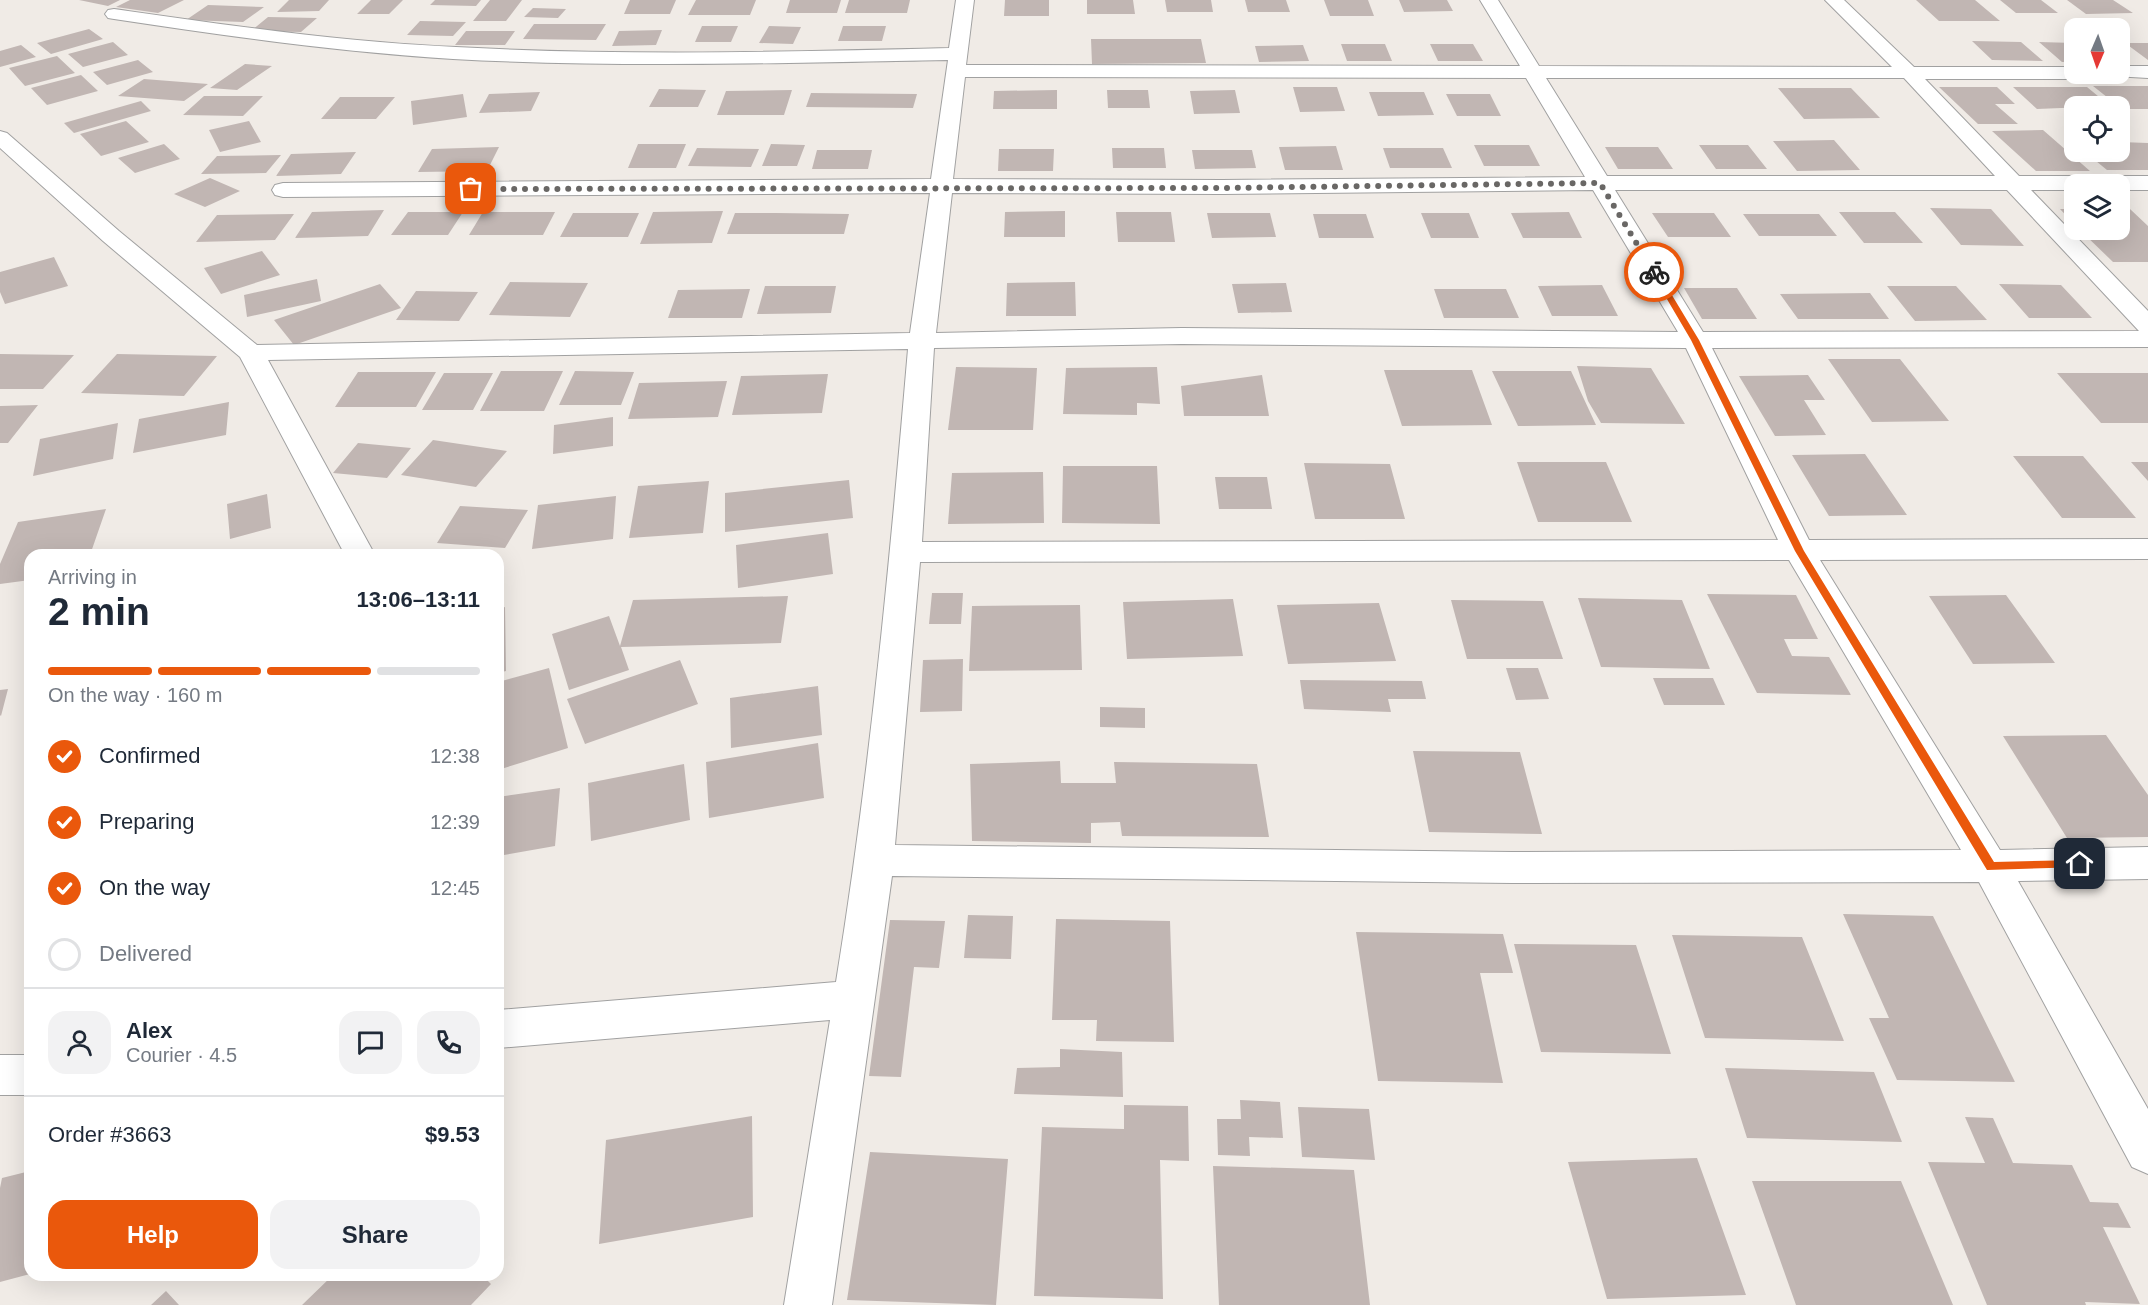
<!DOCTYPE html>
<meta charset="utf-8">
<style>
:root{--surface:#fff;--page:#f2f2f3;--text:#1f2937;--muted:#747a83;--line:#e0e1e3;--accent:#ea580c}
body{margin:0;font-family:Arial,sans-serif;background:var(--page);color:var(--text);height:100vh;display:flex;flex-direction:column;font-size:22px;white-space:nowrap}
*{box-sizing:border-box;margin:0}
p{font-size:20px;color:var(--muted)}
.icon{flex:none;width:33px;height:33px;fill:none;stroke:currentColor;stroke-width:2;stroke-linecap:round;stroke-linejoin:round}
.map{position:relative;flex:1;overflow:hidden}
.sheet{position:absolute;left:24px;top:549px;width:480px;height:732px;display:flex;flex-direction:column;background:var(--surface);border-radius:18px;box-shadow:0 6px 24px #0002}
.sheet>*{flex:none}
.needle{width:39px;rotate:182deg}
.fabs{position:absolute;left:2064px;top:18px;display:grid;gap:12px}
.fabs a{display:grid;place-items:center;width:66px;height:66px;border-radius:12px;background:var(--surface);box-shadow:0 6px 24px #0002;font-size:30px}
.pin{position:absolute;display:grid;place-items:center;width:51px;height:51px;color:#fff;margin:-26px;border-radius:12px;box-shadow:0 3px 9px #0006}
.courier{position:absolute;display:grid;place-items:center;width:60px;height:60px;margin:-30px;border:4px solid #ea580c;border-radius:50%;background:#fff;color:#222;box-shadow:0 2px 8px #0007}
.overview em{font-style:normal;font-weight:700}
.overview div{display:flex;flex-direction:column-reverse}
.overview{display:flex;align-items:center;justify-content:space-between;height:102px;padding:0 24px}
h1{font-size:39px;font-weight:700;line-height:45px}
.bar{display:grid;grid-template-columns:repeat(4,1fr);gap:9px 6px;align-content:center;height:72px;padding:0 24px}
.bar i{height:8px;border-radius:4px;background:var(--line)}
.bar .current{background:var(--accent)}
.bar p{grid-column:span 4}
.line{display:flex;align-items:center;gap:15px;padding:0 24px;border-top:2px solid var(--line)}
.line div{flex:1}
.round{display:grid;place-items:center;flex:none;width:63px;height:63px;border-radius:18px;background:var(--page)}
ol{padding:0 24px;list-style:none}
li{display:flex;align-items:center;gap:18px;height:66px}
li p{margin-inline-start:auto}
li .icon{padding:6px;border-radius:50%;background:var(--accent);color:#fff;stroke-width:4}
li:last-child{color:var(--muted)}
li i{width:33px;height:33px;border:3px solid var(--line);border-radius:50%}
.button{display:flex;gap:12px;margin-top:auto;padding:12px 24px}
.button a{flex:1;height:69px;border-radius:18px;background:var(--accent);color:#fff;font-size:24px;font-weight:700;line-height:69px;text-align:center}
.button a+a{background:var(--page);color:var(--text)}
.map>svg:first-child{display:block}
</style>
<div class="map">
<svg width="2148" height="1305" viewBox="0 0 2148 1305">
<rect width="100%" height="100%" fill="#f0ebe6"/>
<path fill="#c1b6b3" d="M 79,0 L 120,0 L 108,6 Z
M 130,0 L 184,0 L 158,13 L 116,7 Z
M 289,0 L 329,0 L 319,11 L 277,12 Z
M 371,0 L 403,0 L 389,14 L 357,14 Z
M 435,0 L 481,0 L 476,6 L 430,5 Z
M 490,0 L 522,0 L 506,21 L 473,21 Z
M 630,0 L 676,0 L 670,14 L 624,14 Z
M 696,0 L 756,0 L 750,15 L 688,15 Z
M 790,0 L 841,0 L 837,13 L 786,13 Z
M 849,0 L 910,0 L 907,13 L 845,13 Z
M 1005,0 L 1049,0 L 1049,16 L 1004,16 Z
M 1087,0 L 1133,0 L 1135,14 L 1087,14 Z
M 1165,0 L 1211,0 L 1213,12 L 1167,12 Z
M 1245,0 L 1286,0 L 1290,12 L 1248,12 Z
M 1324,0 L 1368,0 L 1374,16 L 1330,16 Z
M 1399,0 L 1447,0 L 1453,11 L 1404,12 Z
M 1916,0 L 1975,0 L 2000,21 L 1939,21 Z
M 2000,0 L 2041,0 L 2058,13 L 2016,13 Z
M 2067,0 L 2113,0 L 2133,13 L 2086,14 Z
M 208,5 L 264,7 L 243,22 L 186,20 Z
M 533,8 L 566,9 L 558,18 L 524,17 Z
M 268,17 L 317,18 L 301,32 L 251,31 Z
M 420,21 L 466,22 L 453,36 L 407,35 Z
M 534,24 L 606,24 L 596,40 L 523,39 Z
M 702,26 L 738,26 L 731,42 L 695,42 Z
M 769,26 L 801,27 L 793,44 L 759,43 Z
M 843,26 L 886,26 L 882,41 L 838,41 Z
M 89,29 L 103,39 L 51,54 L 37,43 Z
M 662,30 L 656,45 L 612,46 L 619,31 Z
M 466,31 L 515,31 L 505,45 L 455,45 Z
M 1091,39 L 1201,39 L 1206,63 L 1092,64 Z
M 1972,41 L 2021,42 L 2043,61 L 1992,60 Z
M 113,42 L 128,55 L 83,67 L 68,54 Z
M 2039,42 L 2074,43 L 2074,62 L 2062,62 Z
M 2125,43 L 2148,43 L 2148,60 Z
M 1341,44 L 1385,44 L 1392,61 L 1347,61 Z
M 1430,44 L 1473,44 L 1483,61 L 1438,61 Z
M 21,45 L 36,57 L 0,67 L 0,51 Z
M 1303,45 L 1309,61 L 1259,62 L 1255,46 Z
M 57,56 L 75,73 L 25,86 L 9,68 Z
M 138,60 L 153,72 L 107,85 L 93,72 Z
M 245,64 L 272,66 L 237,90 L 210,88 Z
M 81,75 L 98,91 L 47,105 L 31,88 Z
M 144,79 L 208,84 L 184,101 L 118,96 Z
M 2093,86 L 2148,86 L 2148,109 L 2122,109 Z
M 1293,87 L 1337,87 L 1345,111 L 1300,112 Z
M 1939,87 L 1997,87 L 2015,104 L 1995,104 L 2018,124 L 1978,124 Z
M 2013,87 L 2087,87 L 2110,106 L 2037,109 Z
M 1778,88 L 1851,88 L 1880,118 L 1804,119 Z
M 659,89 L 706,90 L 698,107 L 649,107 Z
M 792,90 L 784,115 L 717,115 L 726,91 Z
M 1057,90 L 1057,109 L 993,109 L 994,91 Z
M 1107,90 L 1148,90 L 1150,108 L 1108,108 Z
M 1235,90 L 1240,113 L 1194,114 L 1190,91 Z
M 540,92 L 531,111 L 479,113 L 489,94 Z
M 1369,92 L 1424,92 L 1434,115 L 1378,116 Z
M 811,93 L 917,94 L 913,108 L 806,107 Z
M 463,94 L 467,117 L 413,125 L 411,101 Z
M 1446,94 L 1490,94 L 1501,116 L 1457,116 Z
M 204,96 L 263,96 L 243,116 L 183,115 Z
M 340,97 L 395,97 L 376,119 L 321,119 Z
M 141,101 L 151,111 L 74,133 L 64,123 Z
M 126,121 L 149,142 L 101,156 L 80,134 Z
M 249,121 L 261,142 L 220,152 L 209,130 Z
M 2043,130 L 2090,171 L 2036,171 L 1992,131 Z
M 1834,140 L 1860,170 L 1797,171 L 1773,141 Z
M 2120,142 L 2148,143 L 2148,170 L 2107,170 L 2085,152 L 2120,152 Z
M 164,144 L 180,159 L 135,173 L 118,158 Z
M 638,144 L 686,144 L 676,168 L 628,168 Z
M 771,144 L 805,145 L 797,166 L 762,166 Z
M 1474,145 L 1529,145 L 1540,166 L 1484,166 Z
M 1699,145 L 1748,145 L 1767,169 L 1716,169 Z
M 1336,146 L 1343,170 L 1285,170 L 1279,147 Z
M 499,147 L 487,171 L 418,172 L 432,149 Z
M 1605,147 L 1658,147 L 1673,169 L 1618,169 Z
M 697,148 L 759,149 L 751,167 L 688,166 Z
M 1112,148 L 1164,148 L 1166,168 L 1113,168 Z
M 1383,148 L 1443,148 L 1452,168 L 1390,168 Z
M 999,149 L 1054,149 L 1053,171 L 998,171 Z
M 817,150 L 872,150 L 868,169 L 812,169 Z
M 1192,150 L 1252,150 L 1256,168 L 1195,169 Z
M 356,152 L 341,174 L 276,176 L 291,154 Z
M 281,155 L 266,173 L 201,174 L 217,156 Z
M 210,178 L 240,191 L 205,207 L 174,194 Z
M 1930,208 L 1991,209 L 2024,246 L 1961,245 Z
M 2060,209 L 2074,209 L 2074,224 Z
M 2120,209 L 2130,209 L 2148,226 L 2148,262 L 2113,262 L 2080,230 L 2120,230 Z
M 384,210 L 368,236 L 295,238 L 312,212 Z
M 723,211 L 712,243 L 640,244 L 653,212 Z
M 1065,211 L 1065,237 L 1004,237 L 1005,212 Z
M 408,212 L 463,212 L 448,235 L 391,235 Z
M 483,212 L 555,212 L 543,235 L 469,235 Z
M 1116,212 L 1171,212 L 1175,242 L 1118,242 Z
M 1569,212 L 1582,238 L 1523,238 L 1511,213 Z
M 1839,212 L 1895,212 L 1923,243 L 1864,243 Z
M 573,213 L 639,213 L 628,237 L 560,237 Z
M 735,213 L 776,213 L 849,214 L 844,234 L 727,234 Z
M 1207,213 L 1270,213 L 1276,237 L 1212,238 Z
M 1421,213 L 1469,213 L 1479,238 L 1431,238 Z
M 1652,213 L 1714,213 L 1731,237 L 1668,237 Z
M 294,214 L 275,240 L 196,242 L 217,215 Z
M 1313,214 L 1366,214 L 1374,238 L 1319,238 Z
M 1743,214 L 1819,214 L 1837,236 L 1759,236 Z
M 262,251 L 280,275 L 221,294 L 204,268 Z
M 54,257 L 68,286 L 5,304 L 0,292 L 0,272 Z
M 317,279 L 321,301 L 247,317 L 244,295 Z
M 510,282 L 588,283 L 570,317 L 489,315 Z
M 1075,282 L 1076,316 L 1006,316 L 1007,283 Z
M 1286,283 L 1292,312 L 1238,313 L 1232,284 Z
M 380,284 L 401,308 L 294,345 L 274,320 Z
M 1999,284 L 2061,285 L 2092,318 L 2029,318 Z
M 1602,285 L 1618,316 L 1552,316 L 1538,286 Z
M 765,286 L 836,286 L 831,313 L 757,314 Z
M 1887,286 L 1956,286 L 1987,320 L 1915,321 Z
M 1684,288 L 1737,288 L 1757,319 L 1702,319 Z
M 750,289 L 742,318 L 668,318 L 678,290 Z
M 1434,289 L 1506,289 L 1519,318 L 1444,318 Z
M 416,291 L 478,292 L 459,321 L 396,320 Z
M 1870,293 L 1889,319 L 1798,319 L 1780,294 Z
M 0,354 L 74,355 L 43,389 L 0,389 Z
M 117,354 L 217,356 L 184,396 L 81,393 Z
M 1828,359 L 1900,359 L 1949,421 L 1872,422 Z
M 1577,366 L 1651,368 L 1685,424 L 1601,423 L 1588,401 Z
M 956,367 L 1037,368 L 1033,430 L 948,430 Z
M 1157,367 L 1160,404 L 1137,403 L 1137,415 L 1063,414 L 1066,368 Z
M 1384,370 L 1472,370 L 1492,425 L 1402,426 Z
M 501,371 L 563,371 L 544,411 L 480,411 Z
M 575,371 L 634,372 L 621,405 L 559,405 Z
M 1492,371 L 1571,371 L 1596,425 L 1518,426 Z
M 358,372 L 436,372 L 416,407 L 335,407 Z
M 444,373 L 493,373 L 473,410 L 422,410 Z
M 2057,373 L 2148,373 L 2148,423 L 2101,423 Z
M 828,374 L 822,413 L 732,415 L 741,376 Z
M 1262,375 L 1269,416 L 1184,416 L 1181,386 Z
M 1808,375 L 1825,400 L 1804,400 L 1826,435 L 1775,436 L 1739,376 Z
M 727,381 L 718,417 L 628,419 L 639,383 Z
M 229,402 L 226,435 L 133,453 L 139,419 Z
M 38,405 L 8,443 L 0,443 L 0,406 Z
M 613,417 L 613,446 L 553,454 L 554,425 Z
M 118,423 L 113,459 L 33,476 L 40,439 Z
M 433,440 L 507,451 L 476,487 L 401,475 Z
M 358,443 L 411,448 L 387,478 L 333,473 Z
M 1865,454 L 1907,515 L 1829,516 L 1792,455 Z
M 2013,456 L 2083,456 L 2136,518 L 2062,518 Z
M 1517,462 L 1606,462 L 1632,522 L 1538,522 Z
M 2131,462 L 2148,462 L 2148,481 Z
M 1304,463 L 1390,464 L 1405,519 L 1315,519 Z
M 1063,466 L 1157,466 L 1160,524 L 1062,523 Z
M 1043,472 L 1044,523 L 948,524 L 952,473 Z
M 1215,477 L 1267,477 L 1272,509 L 1219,509 Z
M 849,480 L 853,518 L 725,532 L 725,493 Z
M 709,481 L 703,533 L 629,538 L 638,486 Z
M 267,494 L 271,528 L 230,539 L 227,504 Z
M 616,496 L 613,539 L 532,549 L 538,505 Z
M 460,506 L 528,510 L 505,548 L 437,543 Z
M 106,509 L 90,555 L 30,555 L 30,580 L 0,584 L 0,564 L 18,522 Z
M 828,533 L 833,574 L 738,588 L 736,545 Z
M 932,593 L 963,593 L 961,624 L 929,624 Z
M 1707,594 L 1796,595 L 1818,639 L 1784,639 L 1792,656 L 1829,657 L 1851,695 L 1757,693 Z
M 2006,595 L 2055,663 L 1973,664 L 1929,596 Z
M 788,596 L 781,643 L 621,647 L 629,670 L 569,690 L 552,634 L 609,616 L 620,646 L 633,600 Z
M 1578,598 L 1682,600 L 1710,669 L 1601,667 Z
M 1233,599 L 1243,656 L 1127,659 L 1123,602 Z
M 1451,600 L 1543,601 L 1563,659 L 1467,659 Z
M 1379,603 L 1396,661 L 1288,664 L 1277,605 Z
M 1080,605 L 1082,670 L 969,671 L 972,606 Z
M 505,607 L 506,671 L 498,673 L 498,609 Z
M 963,659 L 962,711 L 920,712 L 923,660 Z
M 680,660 L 698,704 L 585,744 L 567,699 Z
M 549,668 L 568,748 L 498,770 L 498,682 Z
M 1506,668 L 1538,668 L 1549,699 L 1516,700 Z
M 1653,678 L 1713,678 L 1725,705 L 1664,705 Z
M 1300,680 L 1422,681 L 1426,699 L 1388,699 L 1391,712 L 1304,709 Z
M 818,686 L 822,735 L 731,748 L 730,698 Z
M 8,689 L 1,716 L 0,715 L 0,690 Z
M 1100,707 L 1145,708 L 1145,728 L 1100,727 Z
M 2106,735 L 2148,795 L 2148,837 L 2067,838 L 2003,736 Z
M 818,743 L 824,798 L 709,818 L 706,762 Z
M 1413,751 L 1520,752 L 1542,834 L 1429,832 Z
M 1060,761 L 1061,783 L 1116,783 L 1114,762 L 1257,764 L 1269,837 L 1122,836 L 1120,822 L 1091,823 L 1091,843 L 972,841 L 970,764 Z
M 684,764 L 690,820 L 591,841 L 588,783 Z
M 560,788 L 555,846 L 498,856 L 498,797 Z
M 1843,914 L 1933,916 L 2015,1082 L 1897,1080 L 1869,1018 L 1889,1018 Z
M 968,915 L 1013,916 L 1011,959 L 964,958 Z
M 1056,919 L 1170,921 L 1174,1042 L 1096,1041 L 1097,1020 L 1052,1020 Z
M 890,920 L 945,921 L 939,968 L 914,967 L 901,1077 L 869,1076 Z
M 1356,932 L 1503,934 L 1513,973 L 1480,973 L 1503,1083 L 1378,1081 Z
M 1672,935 L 1802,937 L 1844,1041 L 1705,1038 Z
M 1514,944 L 1636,945 L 1671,1054 L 1541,1052 Z
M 1060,1049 L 1122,1052 L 1123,1097 L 1014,1094 L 1017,1068 L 1060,1067 Z
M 1725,1068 L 1874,1072 L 1902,1142 L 1747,1138 Z
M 1240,1100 L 1280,1102 L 1283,1138 L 1249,1137 L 1250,1156 L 1218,1155 L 1217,1119 L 1241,1119 Z
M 1124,1105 L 1188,1106 L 1189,1161 L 1160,1160 L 1163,1299 L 1034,1296 L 1042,1127 L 1124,1129 Z
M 1298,1107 L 1369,1109 L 1375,1160 L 1302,1157 Z
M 752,1116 L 753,1217 L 599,1244 L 606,1140 Z
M 1965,1117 L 1993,1118 L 2013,1163 L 2072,1165 L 2090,1202 L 2118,1203 L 2131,1228 L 2103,1227 L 2140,1304 L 2085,1302 L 2086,1305 L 1987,1305 L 1928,1162 L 1985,1163 Z
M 870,1152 L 1008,1159 L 996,1305 L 847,1300 Z
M 1697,1158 L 1746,1295 L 1607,1299 L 1568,1162 Z
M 1213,1166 L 1354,1170 L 1370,1305 L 1219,1305 Z
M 30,1171 L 30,1274 L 0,1282 L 0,1188 L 2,1178 Z
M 1752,1181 L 1901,1181 L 1953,1305 L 1796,1305 Z
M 333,1275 L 482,1275 L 491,1284 L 471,1305 L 302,1305 Z
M 166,1291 L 179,1305 L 151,1305 Z"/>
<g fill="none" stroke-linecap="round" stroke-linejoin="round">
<defs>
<path id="minor" d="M 956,0 L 974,0 L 966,65 L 1520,66 L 1480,0 L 1498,0 L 1539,66 L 1892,67 L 1825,0 L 1844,0 L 1914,67 L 2074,67 L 2074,74 L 2083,74 L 2081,77 L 2074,79 L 1925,79 L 2019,176 L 2148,176 L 2148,190 L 2120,190 L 2120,184 L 2074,184 L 2074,190 L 2031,190 L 2148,311 L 2148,347 L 1712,348 L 1809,540 L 2148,539 L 2148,559 L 1820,560 L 2000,850 L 2148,847 L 2148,879 L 2018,881 L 2148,1109 L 2148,1174 L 2132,1167 L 1979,882 L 1512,883 L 892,876 L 832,1305 L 784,1305 L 830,1020 L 498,1048 L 498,1010 L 836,982 C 870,772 890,560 908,349 L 268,360 L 375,555 L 345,555 L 240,357 L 103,241 L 0,148 L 0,131 L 7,133 L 119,231 L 257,345 L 910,333 L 930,193 L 283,197 L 275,195 L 272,190 L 275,185 L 283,183 L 931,179 L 948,60 C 783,63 617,68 453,59 C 339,52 226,36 114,19 L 108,18 L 105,14 L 108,10 L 114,9 C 227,25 341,42 456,47 C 620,56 785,52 949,48 ZM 965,77 L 1526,78 L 1585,177 L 1222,180 L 953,179 ZM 1546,78 L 1904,78 L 1995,176 L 1607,176 ZM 1593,190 L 1678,332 L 1182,328 L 936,333 L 952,193 L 1222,194 ZM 1615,190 L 2007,190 L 2139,331 L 1703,332 ZM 1182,344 L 1686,348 L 1778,540 L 922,542 L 934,348 ZM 1789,560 L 1961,850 L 1512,852 L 895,845 L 920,562 Z
M 2120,66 L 2148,66 L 2148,78 L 2113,76 L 2111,74 L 2120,74 Z
M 0,1055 L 30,1055 L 30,1095 L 0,1095 Z"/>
</defs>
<use href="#minor" stroke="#a1a1a1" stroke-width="2"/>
<use href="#minor" fill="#fff" fill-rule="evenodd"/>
</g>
<path fill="#ea580c" d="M 1654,270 L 1658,272 L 1699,340 L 1804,551 L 1994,862 L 2080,860 L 2086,864 L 2084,867 L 1987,870 L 1795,551 L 1691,340 L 1651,272 Z"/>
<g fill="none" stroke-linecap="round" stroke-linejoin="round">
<path stroke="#696765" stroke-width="6" stroke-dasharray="0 10.8" d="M 471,189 L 1222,188 L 1600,183 L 1654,272"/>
</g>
</svg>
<div class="fabs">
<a><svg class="needle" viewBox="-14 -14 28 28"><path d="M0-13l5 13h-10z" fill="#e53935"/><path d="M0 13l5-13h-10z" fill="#747a83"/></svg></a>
<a><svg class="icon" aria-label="locate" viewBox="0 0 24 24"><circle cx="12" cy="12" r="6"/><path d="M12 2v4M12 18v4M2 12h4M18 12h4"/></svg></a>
<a><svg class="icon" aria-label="layers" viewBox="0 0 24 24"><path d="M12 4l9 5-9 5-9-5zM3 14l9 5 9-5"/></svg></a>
</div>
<div class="pin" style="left:471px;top:189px;background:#ea580c"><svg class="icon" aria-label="bag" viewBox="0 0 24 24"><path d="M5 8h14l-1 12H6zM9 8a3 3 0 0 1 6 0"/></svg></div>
<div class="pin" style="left:2080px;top:864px;background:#1f2937"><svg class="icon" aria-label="home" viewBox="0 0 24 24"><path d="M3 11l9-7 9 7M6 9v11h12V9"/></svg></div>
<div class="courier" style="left:1654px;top:272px"><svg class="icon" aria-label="bike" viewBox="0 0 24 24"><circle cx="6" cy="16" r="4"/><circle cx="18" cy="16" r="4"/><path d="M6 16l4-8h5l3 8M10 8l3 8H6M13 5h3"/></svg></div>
<section class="sheet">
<div class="overview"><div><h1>2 min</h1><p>Arriving in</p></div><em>13:06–13:11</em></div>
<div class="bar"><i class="current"></i><i class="current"></i><i class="current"></i><i></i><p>On the way · 160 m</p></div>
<ol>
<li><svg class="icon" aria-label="check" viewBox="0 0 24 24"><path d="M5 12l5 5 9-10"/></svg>Confirmed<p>12:38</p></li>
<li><svg class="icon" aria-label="check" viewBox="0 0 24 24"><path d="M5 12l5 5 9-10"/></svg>Preparing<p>12:39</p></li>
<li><svg class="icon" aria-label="check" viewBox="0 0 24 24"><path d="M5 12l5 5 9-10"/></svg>On the way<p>12:45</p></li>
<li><i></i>Delivered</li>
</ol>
<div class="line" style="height:108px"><a class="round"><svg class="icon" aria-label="person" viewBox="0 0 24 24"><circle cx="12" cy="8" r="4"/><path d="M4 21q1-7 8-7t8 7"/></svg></a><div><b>Alex</b><p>Courier · 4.5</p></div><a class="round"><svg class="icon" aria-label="chat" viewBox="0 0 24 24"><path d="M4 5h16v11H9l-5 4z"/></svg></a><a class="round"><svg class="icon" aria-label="phone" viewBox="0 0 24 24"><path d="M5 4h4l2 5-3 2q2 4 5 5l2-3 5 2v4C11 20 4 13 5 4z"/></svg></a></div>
<div class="line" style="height:78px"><div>Order #3663</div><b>$9.53</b></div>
<div class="button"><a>Help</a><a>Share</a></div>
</section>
</div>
